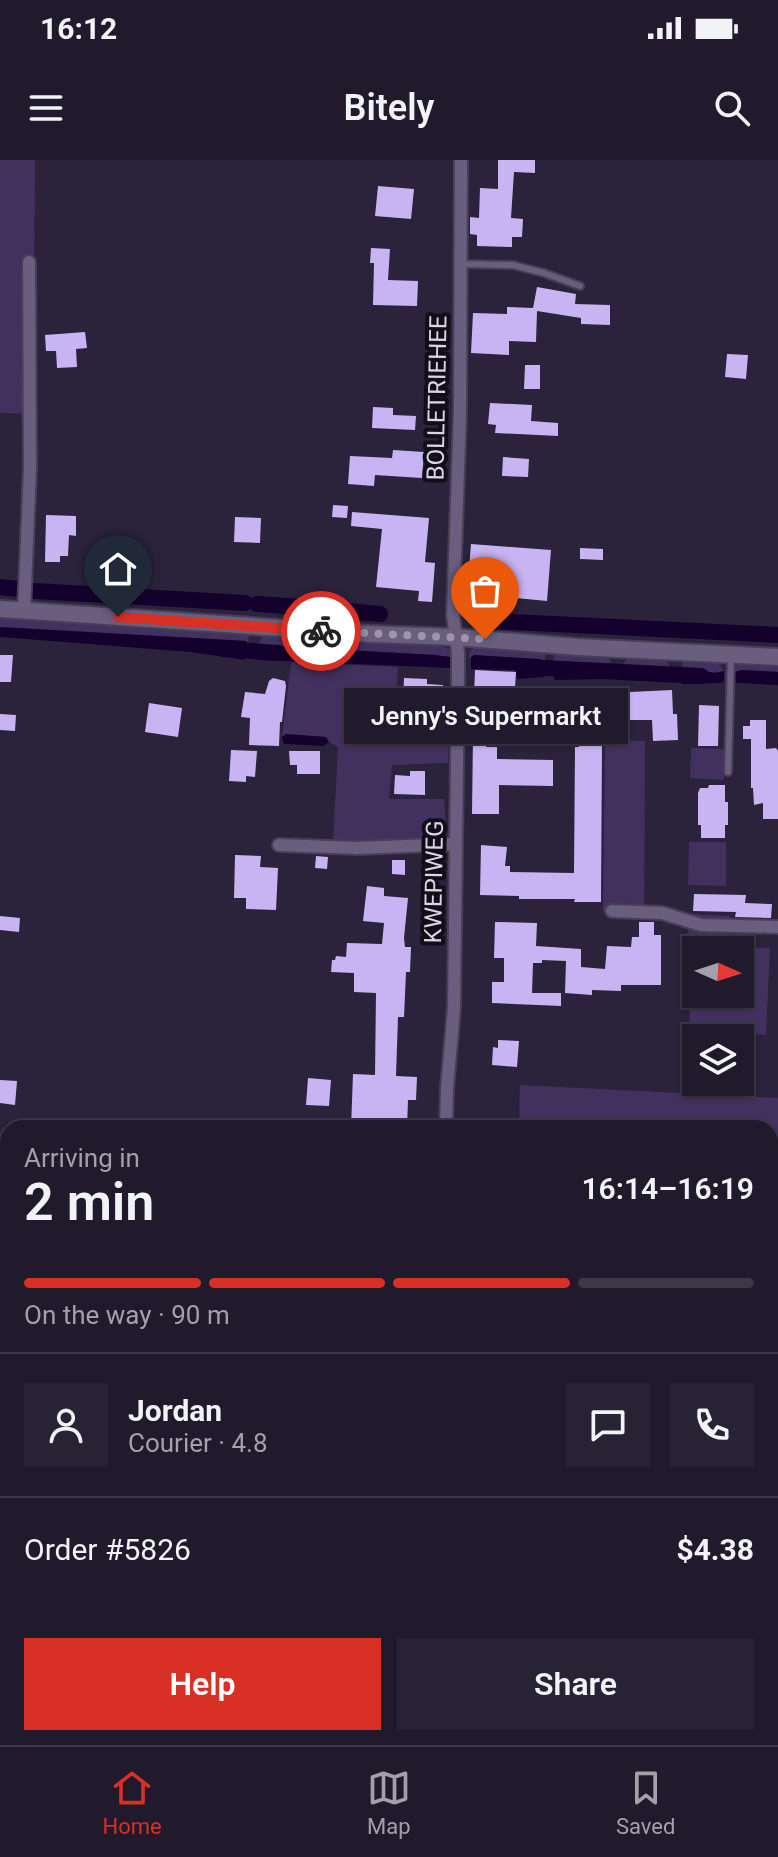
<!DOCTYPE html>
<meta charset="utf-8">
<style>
:root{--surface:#201a2c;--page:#282334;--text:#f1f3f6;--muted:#a2a1a9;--line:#3d3848;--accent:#d93025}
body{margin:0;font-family:Roboto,sans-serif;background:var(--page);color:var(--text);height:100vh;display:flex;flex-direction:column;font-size:30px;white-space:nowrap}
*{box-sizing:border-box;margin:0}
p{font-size:26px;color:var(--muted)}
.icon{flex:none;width:44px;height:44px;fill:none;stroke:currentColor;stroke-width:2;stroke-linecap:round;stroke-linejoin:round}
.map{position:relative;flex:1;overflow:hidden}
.panel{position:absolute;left:0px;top:960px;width:778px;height:626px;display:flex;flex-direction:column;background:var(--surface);border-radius:24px 24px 0 0;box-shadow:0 2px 6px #0004,0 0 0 2px var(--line)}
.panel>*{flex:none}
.needle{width:52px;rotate:93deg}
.tools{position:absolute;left:682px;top:776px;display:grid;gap:16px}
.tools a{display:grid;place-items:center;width:72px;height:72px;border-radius:0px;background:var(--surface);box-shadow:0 2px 6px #0004,0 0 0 2px var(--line);font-size:40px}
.pin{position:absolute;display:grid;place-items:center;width:68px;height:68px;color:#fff;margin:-82px -34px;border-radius:50% 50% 50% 0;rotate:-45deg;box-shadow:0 0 8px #0007}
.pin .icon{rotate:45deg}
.courier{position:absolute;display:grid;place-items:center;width:80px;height:80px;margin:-40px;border:6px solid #d93025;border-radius:50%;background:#fff;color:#222;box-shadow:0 2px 10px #0007}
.bubble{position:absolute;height:56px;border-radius:0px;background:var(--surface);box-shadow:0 2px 6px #0004,0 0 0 2px var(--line);font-size:26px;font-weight:600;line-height:56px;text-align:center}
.headline em{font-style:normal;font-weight:600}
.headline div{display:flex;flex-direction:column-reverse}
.headline{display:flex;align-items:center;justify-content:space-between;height:136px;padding:0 24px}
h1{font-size:52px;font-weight:600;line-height:60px}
.bar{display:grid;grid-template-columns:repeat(4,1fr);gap:12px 8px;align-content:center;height:96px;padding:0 24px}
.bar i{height:10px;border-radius:6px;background:var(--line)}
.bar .current{background:var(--accent)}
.bar p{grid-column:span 4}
.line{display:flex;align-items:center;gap:20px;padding:0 24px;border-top:2px solid var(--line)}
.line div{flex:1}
.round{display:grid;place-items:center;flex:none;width:84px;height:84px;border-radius:0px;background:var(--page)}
.cta{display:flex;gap:16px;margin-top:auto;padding:16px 24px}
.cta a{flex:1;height:92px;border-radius:0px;background:var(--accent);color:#fff;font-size:32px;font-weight:600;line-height:92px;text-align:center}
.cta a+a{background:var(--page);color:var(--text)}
.status{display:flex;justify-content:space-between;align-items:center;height:56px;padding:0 40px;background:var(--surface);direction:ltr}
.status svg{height:22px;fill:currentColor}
header{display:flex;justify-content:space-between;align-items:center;height:104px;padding:0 24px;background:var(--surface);font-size:36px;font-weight:600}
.menu{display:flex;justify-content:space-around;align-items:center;height:112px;border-top:2px solid var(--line);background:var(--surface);font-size:22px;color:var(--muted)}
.menu a{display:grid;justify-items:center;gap:4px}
.menu .current{color:var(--accent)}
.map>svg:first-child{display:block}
</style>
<div class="status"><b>16:12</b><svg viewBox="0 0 49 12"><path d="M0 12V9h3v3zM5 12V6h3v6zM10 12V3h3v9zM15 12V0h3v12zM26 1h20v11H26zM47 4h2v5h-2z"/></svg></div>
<header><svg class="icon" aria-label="menu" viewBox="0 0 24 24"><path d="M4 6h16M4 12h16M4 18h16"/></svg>Bitely<svg class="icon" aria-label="search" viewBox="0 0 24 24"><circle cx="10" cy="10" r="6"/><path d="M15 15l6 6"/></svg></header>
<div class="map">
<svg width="778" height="1585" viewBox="0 0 778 1585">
<rect width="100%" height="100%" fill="#2b223b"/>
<path fill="#42315f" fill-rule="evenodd" d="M 0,0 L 35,0 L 33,254 L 0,253 Z
M 0,455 L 247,473 L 249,475 L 248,484 L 246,481 L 0,467 Z
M 265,472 L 440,486 L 448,488 L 451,492 L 450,497 L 434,495 L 259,485 L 257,486 Z
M 474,488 L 540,491 L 545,493 L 545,501 L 474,495 L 469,499 L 469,492 Z
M 558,492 L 605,495 L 610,499 L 612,507 L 555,503 L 553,500 L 554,494 Z
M 630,496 L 666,498 L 670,508 L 669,510 L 622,505 Z
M 689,498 C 703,499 717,497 724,511 C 710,515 696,509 682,510 L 682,503 Z
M 291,502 L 398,507 L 395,550 L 450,551 L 448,603 L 392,605 L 389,639 L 444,639 L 447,680 L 333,683 L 338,587 L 329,582 L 325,577 L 286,574 L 282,577 Z
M 739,503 L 778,505 L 778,512 L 742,510 L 734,512 L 734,508 Z
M 605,580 L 645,581 L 644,754 L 603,752 Z
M 691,588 L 724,589 L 724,620 L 690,618 Z
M 689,682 L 726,682 L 726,726 L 688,725 Z
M 688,754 L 729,756 L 728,786 L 770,788 L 766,875 L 690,870 ZM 696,790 L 740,790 L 740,834 L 696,834 Z
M 520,925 L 778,938 L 778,1043 L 770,1043 L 770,968 L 519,968 Z
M 770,1217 L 778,1218 L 778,1585 L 614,1585 L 615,1578 L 770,1578 Z
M 8,1384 L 8,1578 L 167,1578 L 166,1585 L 0,1585 L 0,1406 L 4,1405 Z
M 222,1578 L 317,1578 L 318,1585 L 223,1585 Z"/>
<path fill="#6b5097" d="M 167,1578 L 222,1578 L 223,1585 L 166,1585 Z"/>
<path fill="#14002c" d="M 0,467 L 246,481 C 249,487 247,495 244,500 L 191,492 L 0,477 Z
M 259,485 L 434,495 L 450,497 L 450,508 L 260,500 L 256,497 Z
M 474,495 L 540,499 L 545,501 L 544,517 L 517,519 L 516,510 L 471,509 L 471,497 Z
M 555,503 L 610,505 L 611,517 L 609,519 L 554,520 Z
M 622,505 L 668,510 L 670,508 L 672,509 L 672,521 L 621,520 Z
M 696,509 L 715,513 L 724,511 L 724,521 L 722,523 L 682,524 L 682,510 Z
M 742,510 L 778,512 L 778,525 L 737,523 L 734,521 L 734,512 Z
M 286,574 L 326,577 L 329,582 L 323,586 L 288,584 L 284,584 L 282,577 Z
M 0,1333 L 8,1337 L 7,1393 L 0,1393 Z"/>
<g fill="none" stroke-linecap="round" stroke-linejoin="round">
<path stroke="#14002c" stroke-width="16" d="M 0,427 L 18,429
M 35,431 L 245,443
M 257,444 L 301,447
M 313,448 L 380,454
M 492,461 L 778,475
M 225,489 L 278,493
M 524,507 L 701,516"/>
</g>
<path fill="#c9b4f3" d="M 498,0 L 535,0 L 535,13 L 514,12 L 511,58 L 523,59 L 522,77 L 512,77 L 512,87 L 477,86 L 477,75 L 470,74 L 470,57 L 479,58 L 480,28 L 498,29 Z
M 378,26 L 414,29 L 411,59 L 375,56 Z
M 371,88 L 390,89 L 388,120 L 418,121 L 417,146 L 373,145 L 374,103 L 370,103 Z
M 537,127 L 576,134 L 575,144 L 610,145 L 610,165 L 581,164 L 581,158 L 537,151 L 536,182 L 509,181 L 509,195 L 471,193 L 473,153 L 507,154 L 507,147 L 533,148 Z
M 85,172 L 87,188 L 76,189 L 77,207 L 57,208 L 56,191 L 46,191 L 45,175 Z
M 727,194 L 748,195 L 746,219 L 725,217 Z
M 525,205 L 540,205 L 540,229 L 524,229 Z
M 490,243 L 532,245 L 531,261 L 558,263 L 558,276 L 495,273 L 496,265 L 488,264 Z
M 373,247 L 393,248 L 393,255 L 416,256 L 415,270 L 372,268 Z
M 393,290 L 424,292 L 422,318 L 375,315 L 374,326 L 348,324 L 350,296 L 392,298 Z
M 503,297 L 529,299 L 528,317 L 502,316 Z
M 333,345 L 348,346 L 347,358 L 332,357 Z
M 352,352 L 429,358 L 425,402 L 435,403 L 432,442 L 418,441 L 419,431 L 376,427 L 382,369 L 351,366 Z
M 46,355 L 76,356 L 76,376 L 69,375 L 68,396 L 60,396 L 60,402 L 45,402 Z
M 235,357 L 261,358 L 260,383 L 234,382 Z
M 471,384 L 551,390 L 547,441 L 476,434 L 475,442 L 462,441 L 464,409 L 469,409 Z
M 580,388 L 603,389 L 603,400 L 580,399 Z
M 0,495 L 13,495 L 11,522 L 0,522 Z
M 475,510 L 516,512 L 515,528 L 540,530 L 538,544 L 553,546 L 551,569 L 492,564 L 495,537 L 474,536 Z
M 273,518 L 285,521 L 286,526 L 282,562 L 280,562 L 279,586 L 249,585 L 250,558 L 241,557 L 245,532 L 265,534 L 269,521 Z
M 404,518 L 427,519 L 427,524 L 443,525 L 442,545 L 403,543 Z
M 617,528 L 630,528 L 630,532 L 672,530 L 673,554 L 677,554 L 678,580 L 653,581 L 652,560 L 625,560 L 625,563 L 612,562 L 612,551 L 563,550 L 563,530 L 617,531 Z
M 149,543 L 182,548 L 178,577 L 145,572 Z
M 699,545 L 719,546 L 718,586 L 698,586 Z
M 0,554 L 16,555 L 15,571 L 0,570 Z
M 750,560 L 766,560 L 766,589 L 776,588 L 778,591 L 778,659 L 763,659 L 763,643 L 754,645 L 753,628 L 751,628 L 751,579 L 743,579 L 743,566 L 750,566 Z
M 473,575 L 486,575 L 486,587 L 497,587 L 497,599 L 553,600 L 553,626 L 499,625 L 499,654 L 472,654 Z
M 579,586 L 602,586 L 601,742 L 574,742 L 575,739 L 519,739 L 519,736 L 480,735 L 481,685 L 507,687 L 505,706 L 510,706 L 510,712 L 574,713 L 575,587 L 579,587 Z
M 231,590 L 257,591 L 255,617 L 246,616 L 246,622 L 229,621 Z
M 289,591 L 320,591 L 320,614 L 297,614 L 297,605 L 290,605 Z
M 410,611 L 425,611 L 425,635 L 394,634 L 395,615 L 410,616 Z
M 709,625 L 725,625 L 725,642 L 728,642 L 728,665 L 725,665 L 725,678 L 701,678 L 701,665 L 698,665 L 698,633 L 700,628 L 708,628 Z
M 235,695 L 261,696 L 260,707 L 278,708 L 276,750 L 246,749 L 246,738 L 234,738 Z
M 316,696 L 328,697 L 327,709 L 315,708 Z
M 392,700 L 405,700 L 405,715 L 392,714 Z
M 367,726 L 384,728 L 384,736 L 408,738 L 404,778 L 405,787 L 411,787 L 410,812 L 406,812 L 404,857 L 398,857 L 396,916 L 417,917 L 416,940 L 408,940 L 407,968 L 351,968 L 353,914 L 375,915 L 376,833 L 354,832 L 354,813 L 331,812 L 332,800 L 335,800 L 336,796 L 346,797 L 347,783 L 382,784 L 384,763 L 363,761 Z
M 694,734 L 746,735 L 745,743 L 772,744 L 771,758 L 735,757 L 736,752 L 693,751 Z
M 0,756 L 20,758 L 19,772 L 0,770 Z
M 495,762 L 537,763 L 536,786 L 581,789 L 581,807 L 605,809 L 607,786 L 631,787 L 632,777 L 639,777 L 639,762 L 654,762 L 654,775 L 661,775 L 661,825 L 621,825 L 621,831 L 592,830 L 592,835 L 565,833 L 566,801 L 542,800 L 542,803 L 533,803 L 532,833 L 561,833 L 561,846 L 492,843 L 492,822 L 504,822 L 504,798 L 494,798 Z
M 498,880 L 519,881 L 517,907 L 492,905 L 493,887 L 498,888 Z
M 308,918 L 331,920 L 329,946 L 306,945 Z
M 0,920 L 17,921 L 15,945 L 0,943 Z"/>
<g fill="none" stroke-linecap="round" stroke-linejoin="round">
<defs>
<path id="service" d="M 460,104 L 513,105 L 544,113 L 580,126
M 728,612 L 731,496"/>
<path id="minor" d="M 24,450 L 30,309 L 29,102
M 279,685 L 357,688 L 456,684
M 612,751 L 662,753 L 701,765 L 778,767
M 446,968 L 447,929 L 454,848 L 458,520 L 458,493 L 453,455 L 460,252 L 461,0
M 450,1578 L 451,1585"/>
<path id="tertiary" d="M 0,449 L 370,474 L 455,477 L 577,487 L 778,497"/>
</defs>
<use href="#service" stroke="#473f56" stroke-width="10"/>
<use href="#minor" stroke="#473f56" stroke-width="16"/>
<use href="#tertiary" stroke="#473f56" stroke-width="20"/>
<use href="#service" stroke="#695e7e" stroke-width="6"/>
<use href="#minor" stroke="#695e7e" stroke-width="12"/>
<use href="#tertiary" stroke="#695e7e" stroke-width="16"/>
</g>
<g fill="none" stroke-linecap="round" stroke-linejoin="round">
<path stroke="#9d96aa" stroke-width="8" stroke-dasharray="0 14.4" d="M 321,471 L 485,479"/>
<path stroke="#d93025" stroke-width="10" d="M 118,457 L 321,471"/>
</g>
<g text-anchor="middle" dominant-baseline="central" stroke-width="8" stroke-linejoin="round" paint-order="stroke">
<g font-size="24" fill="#dad5e5" stroke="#120e19">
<text transform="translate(437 238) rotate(-89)">BOLLETRIEHEE</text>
<text transform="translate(434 722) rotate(-89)">KWEPIWEG</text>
</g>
</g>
</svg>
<div class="tools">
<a><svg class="needle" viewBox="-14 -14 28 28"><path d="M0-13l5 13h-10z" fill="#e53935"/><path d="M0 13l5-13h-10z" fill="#a2a1a9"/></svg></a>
<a><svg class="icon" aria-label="layers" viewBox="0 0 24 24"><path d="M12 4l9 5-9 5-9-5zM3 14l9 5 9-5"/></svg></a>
</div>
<div class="pin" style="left:485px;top:479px;background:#ea580c"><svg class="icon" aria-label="bag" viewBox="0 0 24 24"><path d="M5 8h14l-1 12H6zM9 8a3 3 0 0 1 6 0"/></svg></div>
<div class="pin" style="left:118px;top:457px;background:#1f2937"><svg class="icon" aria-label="home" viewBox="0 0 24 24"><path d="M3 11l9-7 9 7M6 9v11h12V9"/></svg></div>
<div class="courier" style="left:321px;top:471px"><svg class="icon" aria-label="bike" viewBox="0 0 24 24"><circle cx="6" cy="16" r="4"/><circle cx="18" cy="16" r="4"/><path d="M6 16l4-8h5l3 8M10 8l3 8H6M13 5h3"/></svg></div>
<div class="bubble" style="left:344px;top:528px;width:284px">Jenny's Supermarkt</div>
<section class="panel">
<div class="headline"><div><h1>2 min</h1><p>Arriving in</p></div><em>16:14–16:19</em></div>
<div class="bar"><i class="current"></i><i class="current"></i><i class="current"></i><i></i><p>On the way · 90 m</p></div>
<div class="line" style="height:144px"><a class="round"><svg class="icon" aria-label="person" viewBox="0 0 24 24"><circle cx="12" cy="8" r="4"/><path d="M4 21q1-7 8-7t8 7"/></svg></a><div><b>Jordan</b><p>Courier · 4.8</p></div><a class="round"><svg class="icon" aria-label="chat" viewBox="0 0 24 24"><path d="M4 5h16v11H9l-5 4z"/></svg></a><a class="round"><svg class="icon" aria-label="phone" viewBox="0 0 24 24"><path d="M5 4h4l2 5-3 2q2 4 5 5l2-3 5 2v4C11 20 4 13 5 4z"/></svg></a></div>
<div class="line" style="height:104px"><div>Order #5826</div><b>$4.38</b></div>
<div class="cta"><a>Help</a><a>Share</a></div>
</section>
</div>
<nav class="menu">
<a class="current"><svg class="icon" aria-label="home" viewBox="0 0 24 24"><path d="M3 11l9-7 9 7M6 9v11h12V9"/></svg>Home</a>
<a><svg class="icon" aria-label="map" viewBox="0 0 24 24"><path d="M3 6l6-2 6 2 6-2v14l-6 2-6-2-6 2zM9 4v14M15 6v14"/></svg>Map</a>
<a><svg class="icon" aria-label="saved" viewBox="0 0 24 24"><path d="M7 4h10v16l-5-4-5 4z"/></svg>Saved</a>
</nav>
